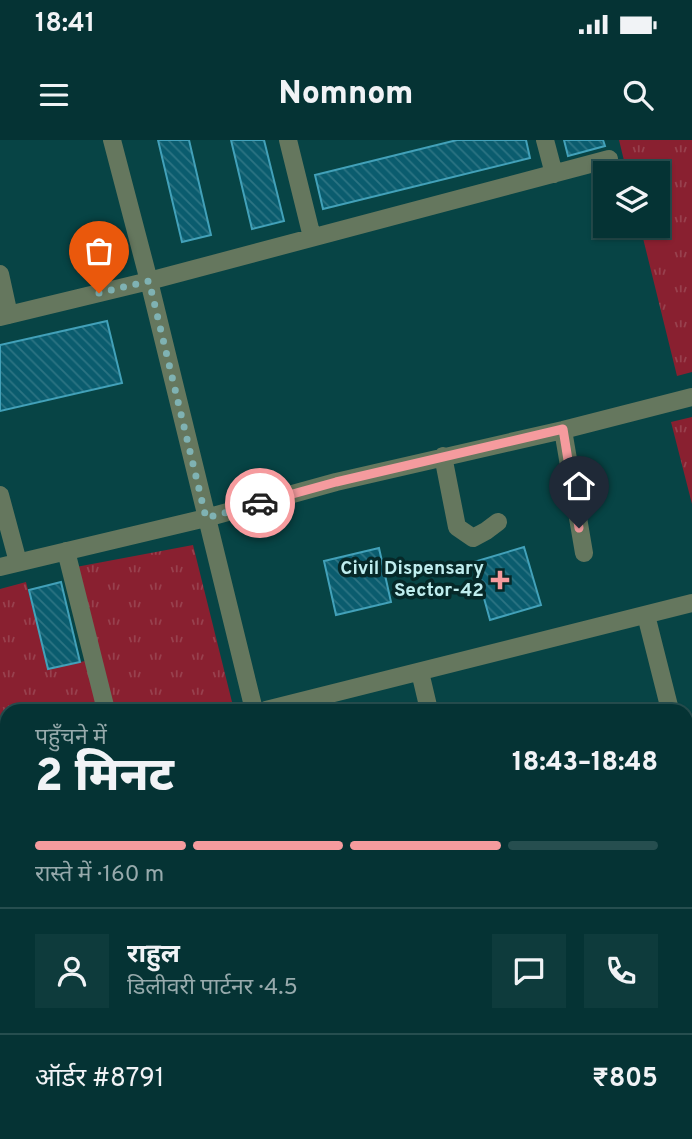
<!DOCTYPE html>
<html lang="hi">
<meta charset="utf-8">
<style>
:root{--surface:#053334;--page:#0e3b3c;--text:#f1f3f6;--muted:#97aaac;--line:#264e4f;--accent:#f59b9e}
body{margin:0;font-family:Overpass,"Noto Sans Devanagari",sans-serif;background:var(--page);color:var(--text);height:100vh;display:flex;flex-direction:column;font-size:26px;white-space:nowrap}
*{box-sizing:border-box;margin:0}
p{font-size:23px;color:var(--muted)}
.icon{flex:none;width:38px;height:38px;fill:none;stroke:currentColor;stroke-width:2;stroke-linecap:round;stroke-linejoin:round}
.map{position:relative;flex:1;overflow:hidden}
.sheet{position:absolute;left:0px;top:564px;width:693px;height:436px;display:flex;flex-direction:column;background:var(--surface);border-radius:21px 21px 0 0;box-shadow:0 2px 5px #0004,0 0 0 2px var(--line)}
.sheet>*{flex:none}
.buttons{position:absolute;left:593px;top:21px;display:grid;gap:14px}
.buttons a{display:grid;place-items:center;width:77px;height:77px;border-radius:0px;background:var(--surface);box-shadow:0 2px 5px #0004,0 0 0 2px var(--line);font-size:35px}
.pin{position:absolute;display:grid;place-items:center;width:60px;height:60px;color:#fff;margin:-72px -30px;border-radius:50% 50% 50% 0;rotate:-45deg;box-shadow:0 0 7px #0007}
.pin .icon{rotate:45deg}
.courier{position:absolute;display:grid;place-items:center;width:70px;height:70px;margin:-35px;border:5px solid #f59b9e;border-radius:50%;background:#fff;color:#222;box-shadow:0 2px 9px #0007}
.overview em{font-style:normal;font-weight:800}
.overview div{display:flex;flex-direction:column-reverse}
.overview{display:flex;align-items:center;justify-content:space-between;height:119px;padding:0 35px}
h1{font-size:46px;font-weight:800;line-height:52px}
.bar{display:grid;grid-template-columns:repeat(4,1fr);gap:10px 7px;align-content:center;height:84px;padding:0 35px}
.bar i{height:9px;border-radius:5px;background:var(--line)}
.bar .on{background:var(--accent)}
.bar p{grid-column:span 4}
.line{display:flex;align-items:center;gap:18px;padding:0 35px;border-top:2px solid var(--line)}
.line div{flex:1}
.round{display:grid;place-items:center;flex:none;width:74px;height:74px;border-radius:0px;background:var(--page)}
.status{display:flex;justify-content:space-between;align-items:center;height:49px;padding:0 35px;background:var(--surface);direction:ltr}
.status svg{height:19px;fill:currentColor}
header{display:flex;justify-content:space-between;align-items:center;height:91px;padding:0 35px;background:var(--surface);font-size:32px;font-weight:800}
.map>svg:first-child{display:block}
</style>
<div class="status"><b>18:41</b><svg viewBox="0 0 49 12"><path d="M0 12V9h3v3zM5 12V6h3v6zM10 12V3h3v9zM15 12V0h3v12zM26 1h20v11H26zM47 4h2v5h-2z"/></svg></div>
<header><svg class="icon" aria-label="menu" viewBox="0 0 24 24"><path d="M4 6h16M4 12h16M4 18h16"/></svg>Nomnom<svg class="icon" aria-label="search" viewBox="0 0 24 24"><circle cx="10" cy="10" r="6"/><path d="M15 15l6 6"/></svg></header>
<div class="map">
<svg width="692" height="999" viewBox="0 0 692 999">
<defs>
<pattern id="park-tufts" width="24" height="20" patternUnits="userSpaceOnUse" patternTransform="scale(1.75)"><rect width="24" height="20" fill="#892030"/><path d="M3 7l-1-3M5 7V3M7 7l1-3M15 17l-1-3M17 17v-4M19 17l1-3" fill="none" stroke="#98414e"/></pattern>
<pattern id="building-back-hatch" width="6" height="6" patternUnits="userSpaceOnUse" patternTransform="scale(1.75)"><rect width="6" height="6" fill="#0a5c6e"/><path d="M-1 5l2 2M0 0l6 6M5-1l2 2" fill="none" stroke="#2c7483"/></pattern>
</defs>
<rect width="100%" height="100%" fill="#074445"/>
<path fill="url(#park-tufts)" d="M 619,0 L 692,0 L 692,232 L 677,236 L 640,86 L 658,86 L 658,33 L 627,33 Z
M 692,277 L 692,364 L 671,282 Z
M 193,405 L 234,570 L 113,570 L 76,427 Z
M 26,442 L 48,529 L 85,521 L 98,570 L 7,570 L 7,635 L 0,637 L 0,449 Z
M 7,935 L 7,992 L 72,992 L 74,999 L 0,999 L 0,937 Z"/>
<path fill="url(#building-back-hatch)" stroke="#42a1b9" stroke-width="2" d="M 158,0 L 189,0 L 211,95 L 182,102 Z
M 231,0 L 264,0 L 284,81 L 252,89 Z
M 457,0 L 526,0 L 530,18 L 323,69 L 315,35 Z
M 564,0 L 603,0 L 605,6 L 568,16 Z
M 107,181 L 122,243 L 0,271 L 0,205 Z
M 524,407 L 541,465 L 490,480 L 474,422 Z
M 379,408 L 391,462 L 336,475 L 324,421 Z
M 61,442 L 80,522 L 48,529 L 29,450 Z
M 692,929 L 692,950 L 686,951 L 686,930 Z"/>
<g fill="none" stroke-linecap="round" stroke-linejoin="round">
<path stroke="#65775e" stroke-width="18" d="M 112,0 L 149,141 L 254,570
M 288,0 L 312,97
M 545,0 L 554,34
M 0,134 L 9,175
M 0,177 L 149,141 L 609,19
M 563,290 L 584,413
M 443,316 L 457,387 L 473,398 L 486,391 L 498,382
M 0,355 L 18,422
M 66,411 L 106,570
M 0,427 L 206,378 L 336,342 L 563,290 L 692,257
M 646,475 L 670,570
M 420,532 L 429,570
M 266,570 L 692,463
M 686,636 L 692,660
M 0,637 L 7,635
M 686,708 L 692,706
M 0,776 L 7,774
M 0,923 L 7,921
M 201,992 L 202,999
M 359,992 L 360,999"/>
</g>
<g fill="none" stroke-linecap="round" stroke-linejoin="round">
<path stroke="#7fb2b3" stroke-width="7" stroke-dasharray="0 12.6" d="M 99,153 L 149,141 L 206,378 L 260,363"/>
<path stroke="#f59b9e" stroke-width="9" d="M 260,363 L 336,342 L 563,289 L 579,388"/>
</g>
<path fill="#f59b9e" stroke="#062828" stroke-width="2.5" d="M496.5 429.5h7v7h7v7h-7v7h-7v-7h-7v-7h7z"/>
<g text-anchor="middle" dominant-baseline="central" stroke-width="7" stroke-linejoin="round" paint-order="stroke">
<g font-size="19" font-weight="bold" fill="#bfedee" stroke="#062828" text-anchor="end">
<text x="484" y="429">Civil Dispensary<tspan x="484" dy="22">Sector-42</tspan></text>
</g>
</g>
</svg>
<div class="buttons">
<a><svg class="icon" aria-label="layers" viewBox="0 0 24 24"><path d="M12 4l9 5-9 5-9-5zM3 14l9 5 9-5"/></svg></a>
</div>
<div class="pin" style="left:99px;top:153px;background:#ea580c"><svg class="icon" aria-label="bag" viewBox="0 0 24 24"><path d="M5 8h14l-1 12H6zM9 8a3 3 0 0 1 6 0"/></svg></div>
<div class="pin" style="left:579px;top:388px;background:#1f2937"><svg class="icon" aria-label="home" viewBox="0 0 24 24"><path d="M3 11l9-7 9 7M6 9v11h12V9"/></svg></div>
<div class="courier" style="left:260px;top:363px"><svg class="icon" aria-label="car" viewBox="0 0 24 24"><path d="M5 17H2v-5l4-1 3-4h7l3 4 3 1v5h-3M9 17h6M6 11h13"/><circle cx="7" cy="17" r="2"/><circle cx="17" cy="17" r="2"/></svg></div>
<section class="sheet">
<div class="overview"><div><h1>2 मिनट</h1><p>पहुँचने में</p></div><em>18:43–18:48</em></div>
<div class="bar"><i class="on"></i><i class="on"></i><i class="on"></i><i></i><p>रास्ते में · 160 m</p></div>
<div class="line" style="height:126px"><a class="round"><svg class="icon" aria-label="person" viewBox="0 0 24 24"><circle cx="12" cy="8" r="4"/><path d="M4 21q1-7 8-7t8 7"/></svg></a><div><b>राहुल</b><p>डिलीवरी पार्टनर · 4.5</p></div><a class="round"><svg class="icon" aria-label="chat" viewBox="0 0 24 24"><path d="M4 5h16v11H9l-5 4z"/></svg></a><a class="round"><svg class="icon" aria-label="phone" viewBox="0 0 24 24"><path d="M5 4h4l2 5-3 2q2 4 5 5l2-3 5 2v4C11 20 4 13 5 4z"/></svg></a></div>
<div class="line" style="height:91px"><div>ऑर्डर #8791</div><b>₹805</b></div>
</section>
</div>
